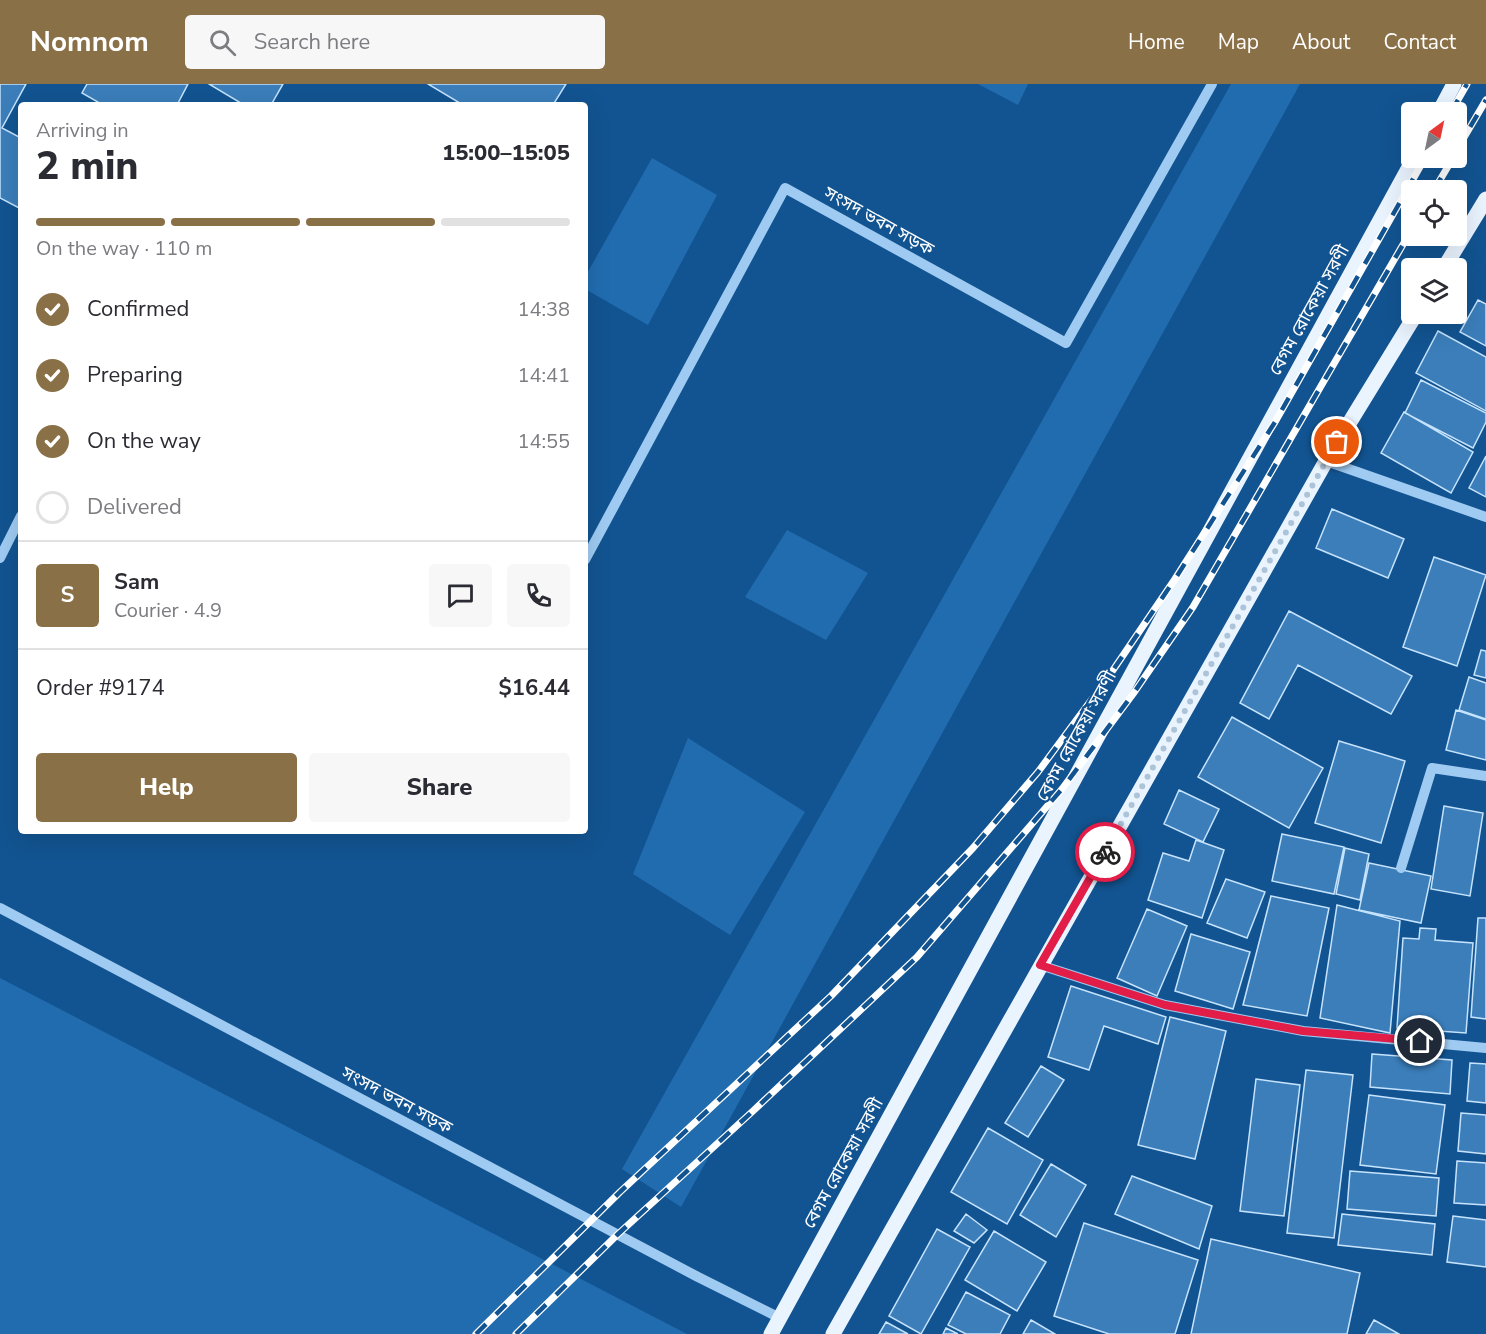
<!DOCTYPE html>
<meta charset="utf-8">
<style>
:root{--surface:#fff;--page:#f7f7f7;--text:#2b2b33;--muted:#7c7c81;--line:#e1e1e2;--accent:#8a7047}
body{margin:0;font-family:"Nunito Sans","Noto Sans Bengali",sans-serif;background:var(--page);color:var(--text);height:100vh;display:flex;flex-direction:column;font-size:22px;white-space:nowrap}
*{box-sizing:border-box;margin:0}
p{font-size:20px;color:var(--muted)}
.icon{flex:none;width:33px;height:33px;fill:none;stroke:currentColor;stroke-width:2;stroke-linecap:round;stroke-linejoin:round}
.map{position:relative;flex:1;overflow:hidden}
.details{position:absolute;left:18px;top:18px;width:570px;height:732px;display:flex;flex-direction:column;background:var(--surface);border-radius:6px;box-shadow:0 6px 24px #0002}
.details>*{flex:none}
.needle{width:39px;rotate:33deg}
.buttons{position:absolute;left:1401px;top:18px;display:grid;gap:12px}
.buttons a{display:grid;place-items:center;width:66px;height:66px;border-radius:6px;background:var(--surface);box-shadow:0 6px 24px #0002;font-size:30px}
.pin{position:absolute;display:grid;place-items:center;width:51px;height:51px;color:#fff;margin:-26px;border:3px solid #fff;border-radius:50%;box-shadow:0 2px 6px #0007}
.courier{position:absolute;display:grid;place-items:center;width:60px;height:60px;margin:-30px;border:4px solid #e11d48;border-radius:50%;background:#fff;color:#222;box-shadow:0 2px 8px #0007}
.overview em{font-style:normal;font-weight:800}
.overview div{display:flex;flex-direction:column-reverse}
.overview{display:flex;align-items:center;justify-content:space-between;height:102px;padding:0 18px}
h1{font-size:39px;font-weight:800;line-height:45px}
.bar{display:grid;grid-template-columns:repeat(4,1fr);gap:9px 6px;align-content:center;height:72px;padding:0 18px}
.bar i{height:8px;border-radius:4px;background:var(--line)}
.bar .on{background:var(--accent)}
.bar p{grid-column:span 4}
.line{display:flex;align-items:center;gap:15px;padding:0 18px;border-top:2px solid var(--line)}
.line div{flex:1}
.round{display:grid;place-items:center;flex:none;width:63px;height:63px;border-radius:6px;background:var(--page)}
ol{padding:0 18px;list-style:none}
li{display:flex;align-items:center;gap:18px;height:66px}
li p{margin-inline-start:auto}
li .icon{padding:6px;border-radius:50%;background:var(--accent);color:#fff;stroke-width:4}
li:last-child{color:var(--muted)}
li i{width:33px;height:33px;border:3px solid var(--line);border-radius:50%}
.action{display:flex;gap:12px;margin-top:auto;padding:12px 18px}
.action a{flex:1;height:69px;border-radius:6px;background:var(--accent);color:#fff;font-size:24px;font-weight:800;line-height:69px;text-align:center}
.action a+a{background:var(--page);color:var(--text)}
header{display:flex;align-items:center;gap:36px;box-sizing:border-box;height:84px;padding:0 30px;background:var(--accent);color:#fff}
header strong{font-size:28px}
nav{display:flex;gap:33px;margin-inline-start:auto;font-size:21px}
.search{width:420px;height:54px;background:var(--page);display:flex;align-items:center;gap:15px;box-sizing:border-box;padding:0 21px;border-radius:6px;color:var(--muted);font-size:22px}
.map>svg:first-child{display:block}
</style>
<header>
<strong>Nomnom</strong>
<div class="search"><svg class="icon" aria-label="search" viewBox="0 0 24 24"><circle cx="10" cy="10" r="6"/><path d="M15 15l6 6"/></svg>Search here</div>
<nav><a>Home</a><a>Map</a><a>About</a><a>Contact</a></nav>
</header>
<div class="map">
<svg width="1486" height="1250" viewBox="0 0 1486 1250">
<rect width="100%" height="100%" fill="#125491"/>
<path fill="#216caf" d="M 978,0 L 1028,0 L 1018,21 Z
M 1231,0 L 1300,0 L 681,1123 L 622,1085 Z
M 652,74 L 717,111 L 648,241 L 585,205 L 585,193 Z
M 787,446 L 868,489 L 826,556 L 745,513 Z
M 688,654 L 805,728 L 730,851 L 633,790 Z
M 0,894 L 687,1250 L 0,1250 Z"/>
<path fill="#3b7eba" stroke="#c6e3fd" stroke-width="1.5" d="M 0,0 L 26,0 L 2,44 L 21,54 L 21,125 L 0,114 Z
M 87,0 L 188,0 L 177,21 L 97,21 L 98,18 L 82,9 Z
M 209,0 L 283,0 L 271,21 L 244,21 Z
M 428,0 L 566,0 L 553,21 L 463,21 Z
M 1478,216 L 1486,220 L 1486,262 L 1460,248 Z
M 1438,247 L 1486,273 L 1486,327 L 1416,289 Z
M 1421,296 L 1486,329 L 1486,338 L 1473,364 L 1405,329 Z
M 1404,328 L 1473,368 L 1451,409 L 1381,369 Z
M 1486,372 L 1486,413 L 1469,404 Z
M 1332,425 L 1404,455 L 1388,494 L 1316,464 Z
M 1434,473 L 1486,491 L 1457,582 L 1403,563 Z
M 1289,527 L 1412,592 L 1391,630 L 1298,581 L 1269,635 L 1240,619 Z
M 1481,566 L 1486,567 L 1486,594 L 1474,591 Z
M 1469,593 L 1486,599 L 1486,635 L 1459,626 Z
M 1456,626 L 1486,636 L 1486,676 L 1446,666 Z
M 1232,633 L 1323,684 L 1289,744 L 1198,693 Z
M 1339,657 L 1405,677 L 1381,759 L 1315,739 Z
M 1179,706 L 1219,725 L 1203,758 L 1164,740 Z
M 1444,722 L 1483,729 L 1470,812 L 1431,805 Z
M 1282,750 L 1344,763 L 1334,810 L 1272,797 Z
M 1196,756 L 1224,766 L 1202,834 L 1148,816 L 1163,769 L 1189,777 Z
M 1345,764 L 1369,770 L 1360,816 L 1336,810 Z
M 1369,779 L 1431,792 L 1421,839 L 1359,826 Z
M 1226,795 L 1265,808 L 1247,854 L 1207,839 Z
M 1271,812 L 1329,824 L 1307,932 L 1243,921 Z
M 1337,821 L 1400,837 L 1390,949 L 1320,934 Z
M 1147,825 L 1187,842 L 1157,912 L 1117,894 Z
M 1478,834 L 1486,834 L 1486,935 L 1471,933 Z
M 1420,844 L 1436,845 L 1435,856 L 1473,859 L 1466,949 L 1397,944 L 1403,854 L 1419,855 Z
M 1191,850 L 1250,868 L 1233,925 L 1175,907 Z
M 1071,902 L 1166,933 L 1158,960 L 1104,942 L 1089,986 L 1048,973 Z
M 1170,933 L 1226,947 L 1195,1075 L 1138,1061 Z
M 1372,970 L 1452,976 L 1450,1010 L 1370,1003 Z
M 1470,979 L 1486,980 L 1486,1019 L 1467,1017 Z
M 1041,982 L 1064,996 L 1028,1053 L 1005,1039 Z
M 1306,986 L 1353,991 L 1334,1154 L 1287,1149 Z
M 1256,995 L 1300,1001 L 1284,1132 L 1240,1127 Z
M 1369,1011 L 1445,1021 L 1436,1090 L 1360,1081 Z
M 1461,1029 L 1486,1031 L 1486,1070 L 1458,1067 Z
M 988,1044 L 1043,1076 L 1007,1140 L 951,1108 Z
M 1457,1077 L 1486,1079 L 1486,1121 L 1454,1119 Z
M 1051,1080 L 1086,1101 L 1056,1153 L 1020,1131 Z
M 1350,1087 L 1439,1094 L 1436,1132 L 1347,1125 Z
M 1132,1092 L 1212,1122 L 1199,1165 L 1115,1130 Z
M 966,1130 L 987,1146 L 974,1159 L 954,1147 Z
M 1342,1130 L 1435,1140 L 1432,1171 L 1338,1161 Z
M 1453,1132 L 1486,1136 L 1486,1183 L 1447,1178 Z
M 1084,1139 L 1198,1176 L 1175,1250 L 1109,1250 L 1054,1232 Z
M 937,1145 L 970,1163 L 921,1250 L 889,1232 Z
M 994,1147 L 1046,1178 L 1017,1227 L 965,1196 Z
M 1211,1155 L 1360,1189 L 1347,1250 L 1191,1250 Z
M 966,1208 L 1010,1231 L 1000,1250 L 966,1250 L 948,1241 Z
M 1031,1236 L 1055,1250 L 1023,1250 Z
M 1374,1236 L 1399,1250 L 1366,1250 Z
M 886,1238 L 908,1250 L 879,1250 Z
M 946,1244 L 958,1250 L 943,1250 Z"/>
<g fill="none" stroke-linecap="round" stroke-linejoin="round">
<path stroke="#9fcbf2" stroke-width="10" d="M 1326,377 L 1486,433
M 0,474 L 21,432
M 585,476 L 785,104 L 1066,259 L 1212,0
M 1401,784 L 1432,684 L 1486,692
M 0,824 L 698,1193 L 780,1234
M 1040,881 L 1165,921 L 1303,947 L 1486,964"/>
<path stroke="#eaf4ff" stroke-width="15" d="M 1439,28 L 1454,0
M 1444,184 L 1486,115
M 771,1250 L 1414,74
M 833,1250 L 1326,377 L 1416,230"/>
<defs>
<path id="rail" d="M 1451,28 L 1467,0
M 1456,67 L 1486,16
M 1434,106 L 1453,74
M 476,1250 L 620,1108 L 831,912 L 973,764 L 1038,688 L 1109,592 L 1175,495 L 1275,338 L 1425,74
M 516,1250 L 617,1151 L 753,1027 L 917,873 L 1062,705 L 1133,610 L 1193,523 L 1412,145"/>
</defs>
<use href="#rail" stroke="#fff" stroke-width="7"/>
<use href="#rail" stroke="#125491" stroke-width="4.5" stroke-dasharray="14" stroke-linecap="butt"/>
</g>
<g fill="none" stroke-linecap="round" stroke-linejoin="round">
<path stroke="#acc3d8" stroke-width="6" stroke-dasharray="0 10.8" d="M 1105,768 L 1337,358"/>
<path stroke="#e11d48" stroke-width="8" d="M 1105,768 L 1040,881 L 1165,921 L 1303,947 L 1420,957"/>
</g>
<g text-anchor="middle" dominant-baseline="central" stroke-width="4.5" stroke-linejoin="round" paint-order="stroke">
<g font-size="18" fill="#fff" stroke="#125491">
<text transform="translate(879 137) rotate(29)">সংসদ ভবন সড়ক</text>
<text transform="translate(1309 226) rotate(-61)">বেগম রোকেয়া সরণী</text>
<text transform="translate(1076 652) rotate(-61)">বেগম রোকেয়া সরণী</text>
<text transform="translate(397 1016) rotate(28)">সংসদ ভবন সড়ক</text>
<text transform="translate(843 1079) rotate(-61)">বেগম রোকেয়া সরণী</text>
</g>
</g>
</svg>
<div class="buttons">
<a><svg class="needle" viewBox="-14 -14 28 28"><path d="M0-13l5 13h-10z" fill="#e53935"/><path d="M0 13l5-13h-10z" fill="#7c7c81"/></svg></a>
<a><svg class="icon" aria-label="locate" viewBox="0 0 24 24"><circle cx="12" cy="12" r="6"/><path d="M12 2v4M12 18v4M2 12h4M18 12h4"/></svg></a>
<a><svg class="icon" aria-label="layers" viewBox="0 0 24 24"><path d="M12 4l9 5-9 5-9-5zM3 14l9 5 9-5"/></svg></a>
</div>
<div class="pin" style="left:1337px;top:358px;background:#ea580c"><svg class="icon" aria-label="bag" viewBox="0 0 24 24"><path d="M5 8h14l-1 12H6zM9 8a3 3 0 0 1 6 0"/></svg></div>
<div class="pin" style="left:1420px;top:957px;background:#1f2937"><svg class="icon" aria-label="home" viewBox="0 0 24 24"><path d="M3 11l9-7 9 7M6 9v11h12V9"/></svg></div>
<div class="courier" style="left:1105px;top:768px"><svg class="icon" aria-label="bike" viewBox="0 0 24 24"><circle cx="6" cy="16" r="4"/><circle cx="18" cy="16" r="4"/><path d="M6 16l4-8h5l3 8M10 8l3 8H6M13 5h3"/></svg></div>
<section class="details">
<div class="overview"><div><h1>2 min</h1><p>Arriving in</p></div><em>15:00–15:05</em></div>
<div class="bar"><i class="on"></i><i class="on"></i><i class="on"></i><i></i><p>On the way · 110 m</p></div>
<ol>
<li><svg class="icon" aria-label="check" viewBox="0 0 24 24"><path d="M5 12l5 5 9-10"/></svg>Confirmed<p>14:38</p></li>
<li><svg class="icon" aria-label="check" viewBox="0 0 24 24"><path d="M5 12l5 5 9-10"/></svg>Preparing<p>14:41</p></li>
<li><svg class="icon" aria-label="check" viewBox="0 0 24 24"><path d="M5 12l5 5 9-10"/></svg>On the way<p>14:55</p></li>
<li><i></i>Delivered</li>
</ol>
<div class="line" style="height:108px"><b class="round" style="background:var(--accent);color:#fff">S</b><div><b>Sam</b><p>Courier · 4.9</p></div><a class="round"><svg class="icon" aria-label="chat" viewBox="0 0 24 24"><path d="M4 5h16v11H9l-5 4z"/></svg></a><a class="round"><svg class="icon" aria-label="phone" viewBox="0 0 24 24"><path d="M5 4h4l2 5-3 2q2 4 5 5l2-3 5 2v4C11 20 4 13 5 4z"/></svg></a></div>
<div class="line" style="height:78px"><div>Order #9174</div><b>$16.44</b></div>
<div class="action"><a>Help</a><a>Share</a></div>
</section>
</div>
